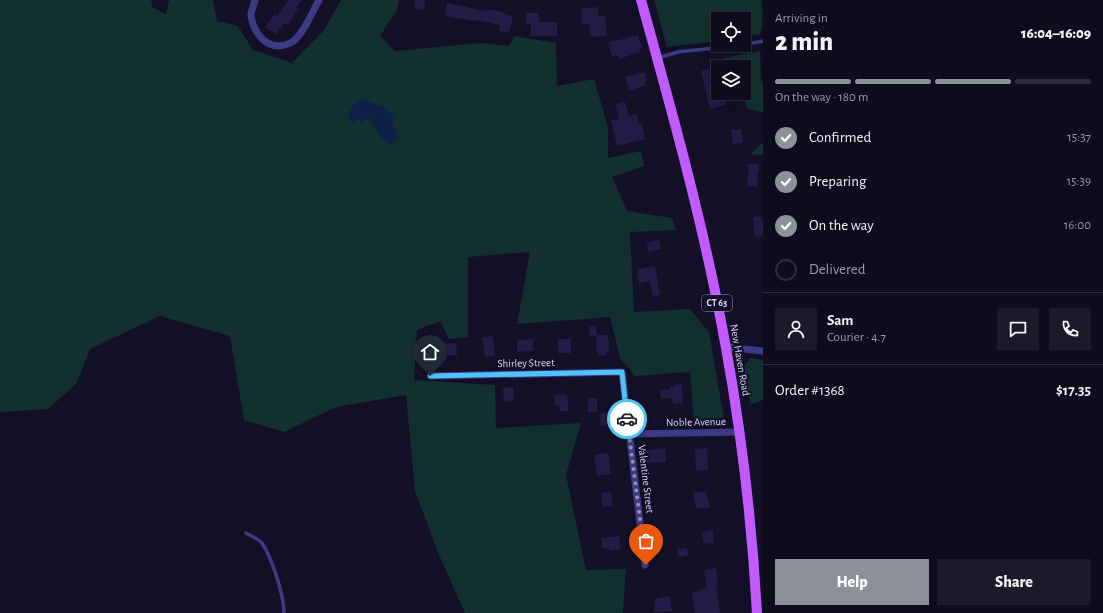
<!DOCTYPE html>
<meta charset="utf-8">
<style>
:root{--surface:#0e0b1c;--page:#1c1929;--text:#f1f3f6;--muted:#9b9ba3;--line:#2e2b3b;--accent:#8c9099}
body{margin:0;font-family:"Alegreya Sans",sans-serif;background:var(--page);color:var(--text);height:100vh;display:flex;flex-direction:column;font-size:15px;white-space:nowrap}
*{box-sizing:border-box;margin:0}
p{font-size:13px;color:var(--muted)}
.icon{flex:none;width:22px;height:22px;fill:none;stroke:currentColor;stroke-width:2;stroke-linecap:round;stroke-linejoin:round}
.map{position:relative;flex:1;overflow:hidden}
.sheet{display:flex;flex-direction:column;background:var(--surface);width:340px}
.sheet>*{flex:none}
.fabs{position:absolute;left:711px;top:12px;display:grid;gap:8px}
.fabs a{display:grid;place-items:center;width:40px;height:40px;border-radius:0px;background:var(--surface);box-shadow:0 4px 16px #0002,0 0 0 1px var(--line);font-size:20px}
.pin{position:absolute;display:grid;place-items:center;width:34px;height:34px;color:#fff;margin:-41px -17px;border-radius:50% 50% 50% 0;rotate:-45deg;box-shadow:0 0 4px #0007}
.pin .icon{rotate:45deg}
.courier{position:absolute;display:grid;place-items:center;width:40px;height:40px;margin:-20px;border:3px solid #4fc3f7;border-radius:50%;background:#fff;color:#222;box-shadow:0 1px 5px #0007}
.summary em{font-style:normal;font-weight:800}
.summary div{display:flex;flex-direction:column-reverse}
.summary{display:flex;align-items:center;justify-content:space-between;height:68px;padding:0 12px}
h1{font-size:26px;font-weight:800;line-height:30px}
.bar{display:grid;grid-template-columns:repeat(4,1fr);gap:6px 4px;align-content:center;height:48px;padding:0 12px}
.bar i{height:5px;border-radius:3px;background:var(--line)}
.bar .on{background:var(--accent)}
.bar p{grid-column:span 4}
.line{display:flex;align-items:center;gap:10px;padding:0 12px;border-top:1px solid var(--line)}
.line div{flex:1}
.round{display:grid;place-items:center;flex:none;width:42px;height:42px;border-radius:0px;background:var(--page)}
ol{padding:0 12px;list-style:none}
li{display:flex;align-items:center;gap:12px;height:44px}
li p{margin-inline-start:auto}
li .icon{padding:4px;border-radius:50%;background:var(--accent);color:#fff;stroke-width:4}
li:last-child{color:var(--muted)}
li i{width:22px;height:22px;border:2px solid var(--line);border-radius:50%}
.action{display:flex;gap:8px;margin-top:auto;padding:8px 12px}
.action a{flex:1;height:46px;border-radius:0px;background:var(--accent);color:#fff;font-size:16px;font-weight:800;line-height:46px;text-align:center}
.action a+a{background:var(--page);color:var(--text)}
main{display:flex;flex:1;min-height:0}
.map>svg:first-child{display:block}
</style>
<main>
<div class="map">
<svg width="763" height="613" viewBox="0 0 763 613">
<rect width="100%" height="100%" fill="#130f26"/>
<path fill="#12302f" d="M 0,0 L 151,0 L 153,8 L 166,14 L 169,0 L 213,0 L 217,21 L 238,26 L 253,50 L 292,63 L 324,30 L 341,0 L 399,0 L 397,10 L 380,36 L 395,51 L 481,43 L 509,46 L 514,36 L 556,43 L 557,86 L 594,79 L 608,127 L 608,158 L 641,151 L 644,166 L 612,177 L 627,211 L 672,218 L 676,230 L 630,232 L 634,312 L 690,309 L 709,332 L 724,419 L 694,421 L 690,372 L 635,376 L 620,358 L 610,317 L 517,324 L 530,252 L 468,257 L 468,337 L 449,339 L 440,321 L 417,330 L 414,380 L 495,385 L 496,428 L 581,423 L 566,475 L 586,570 L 626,569 L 623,613 L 465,613 L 439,555 L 415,491 L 406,395 L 336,407 L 284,432 L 244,420 L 230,336 L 160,316 L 90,349 L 77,383 L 48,409 L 0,412 Z
M 654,0 L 761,0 C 763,10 763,25 760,34 L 744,37 L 744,19 L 718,19 L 718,41 L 667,47 Z
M 760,51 L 761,81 L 763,82 L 763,112 L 747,109 L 744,92 L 744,67 L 730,67 L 724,58 Z
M 763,142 L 763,155 L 750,154 Z
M 751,358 L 763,360 L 763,400 L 751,404 L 740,369 Z"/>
<path fill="#0c2248" d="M 364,99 L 375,103 L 377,106 C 384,107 391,110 393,117 C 394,119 393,122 394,124 C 396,132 398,131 397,140 L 389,144 L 388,141 L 382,140 L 370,118 L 365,120 L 363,124 L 359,119 L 353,123 L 349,120 L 349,112 L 355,102 Z"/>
<path fill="#241b47" d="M 289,0 L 302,0 L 296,8 L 298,10 L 288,25 L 285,23 L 276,34 L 265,27 L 275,14 L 277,16 Z
M 415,0 L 425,0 L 424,10 L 414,9 Z
M 447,3 L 485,11 L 485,9 L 504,12 L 503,14 L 513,16 L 509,33 L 499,31 L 500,25 L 475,20 L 475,21 L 445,16 Z
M 598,7 L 598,16 L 605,16 L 607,36 L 593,37 L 593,35 L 590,35 L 589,24 L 582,25 L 581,9 Z
M 526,13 L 539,13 L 539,22 L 557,22 L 557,36 L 531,36 L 531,24 L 526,24 Z
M 638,35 L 642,48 L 639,49 L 640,52 L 619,59 L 618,55 L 612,57 L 608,42 L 614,40 L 615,41 Z
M 718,67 L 718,93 L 723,93 L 726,105 L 710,109 L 701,71 Z
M 645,72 L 647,81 L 645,81 L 646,85 L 629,91 L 625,77 Z
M 625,102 L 629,116 L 637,114 L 639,124 L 642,124 L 645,139 L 617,146 L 611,120 L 619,119 L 615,104 Z
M 741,129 L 743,143 L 733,144 L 731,130 Z
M 748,164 L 758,164 L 759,173 L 757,174 L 758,186 L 748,187 L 747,175 L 749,175 Z
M 760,216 L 761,220 L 763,220 L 763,236 L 755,237 L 753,217 Z
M 659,240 L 661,249 L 648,252 L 647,243 Z
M 655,266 L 660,295 L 653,296 L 650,281 L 639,283 L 637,275 L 639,274 L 638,269 Z
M 596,326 L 597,335 L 608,335 L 609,351 L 607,351 L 607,355 L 599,356 L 598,352 L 597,352 L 596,336 L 590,337 L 589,327 Z
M 493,336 L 495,356 L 485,357 L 482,337 Z
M 533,339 L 533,351 L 517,352 L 517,340 Z
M 558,339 L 571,339 L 571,353 L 558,353 Z
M 456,343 L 457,355 L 440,356 L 439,344 Z
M 682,384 L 683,403 L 673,404 L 672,398 L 661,399 L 660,390 L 670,389 L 670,387 L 674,387 L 674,385 Z
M 513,387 L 514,401 L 504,402 L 503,388 Z
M 567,394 L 569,411 L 560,411 L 559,405 L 555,405 L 554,395 Z
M 588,398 L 597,398 L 597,412 L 588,412 Z
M 609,412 L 610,425 L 601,426 L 600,413 Z
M 665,448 L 666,462 L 647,463 L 646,450 Z
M 707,448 L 708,470 L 696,471 L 695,449 Z
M 608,453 L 611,474 L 597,476 L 594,455 Z
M 706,491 L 710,507 L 696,509 L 693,493 Z
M 611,492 L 613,506 L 603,507 L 601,493 Z
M 713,530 L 714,543 L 704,544 L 702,532 Z
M 619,536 L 621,549 L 610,551 L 609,548 L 603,549 L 601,538 Z
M 687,548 L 688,556 L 678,557 L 677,549 Z
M 716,568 L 718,586 L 716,586 L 720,613 L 695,613 L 692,592 L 700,591 L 700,589 L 707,588 L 704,570 Z
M 670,596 L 672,611 L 655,612 L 654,599 Z"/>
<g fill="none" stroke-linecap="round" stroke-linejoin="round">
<path stroke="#3d3a85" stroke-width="3.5" d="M 744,45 L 763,41
M 658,58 L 678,52 L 742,45
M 246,533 C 251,536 259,539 262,543 C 272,558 284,595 284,613"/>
<path stroke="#3d3a85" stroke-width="7" d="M 255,0 C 254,5 251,10 251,15 C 251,18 252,21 253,24 C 259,41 274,52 292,42 C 303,35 313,11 319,0
M 726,347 L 763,351
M 431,376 L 622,372 L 645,565
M 629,434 L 740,432"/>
<path stroke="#c25bff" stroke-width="10" d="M 641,0 C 673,115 705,230 726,348 C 742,436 752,524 757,613"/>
</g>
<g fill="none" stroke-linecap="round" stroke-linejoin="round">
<path stroke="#948fb3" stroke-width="4" stroke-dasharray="0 7.2" d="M 627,419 L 646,565"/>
<path stroke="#4fc3f7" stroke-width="5" d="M 430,376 L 622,372 L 627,419"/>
</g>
<g text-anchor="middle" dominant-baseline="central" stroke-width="4" stroke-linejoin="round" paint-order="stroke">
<rect fill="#130f26" stroke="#9e99be" stroke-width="1" x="702" y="295" width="30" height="16" rx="3"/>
<g font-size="10" font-weight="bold" fill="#d9d4ff">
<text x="717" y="303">CT 63</text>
</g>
<g font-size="11" fill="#d9d4ff" stroke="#130f26">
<text transform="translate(740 360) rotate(80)">New Haven Road</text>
<text transform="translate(526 363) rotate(-1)">Shirley Street</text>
<text transform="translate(696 422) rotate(-1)">Noble Avenue</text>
<text transform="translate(646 479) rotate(83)">Valentine Street</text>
</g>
</g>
</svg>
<div class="fabs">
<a><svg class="icon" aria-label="locate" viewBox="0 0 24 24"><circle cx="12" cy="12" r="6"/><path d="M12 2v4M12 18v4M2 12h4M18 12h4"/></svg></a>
<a><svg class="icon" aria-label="layers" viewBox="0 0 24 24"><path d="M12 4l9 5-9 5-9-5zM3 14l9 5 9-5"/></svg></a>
</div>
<div class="pin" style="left:646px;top:565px;background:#ea580c"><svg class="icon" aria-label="bag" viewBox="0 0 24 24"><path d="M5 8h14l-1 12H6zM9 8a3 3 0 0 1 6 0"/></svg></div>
<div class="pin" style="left:430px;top:376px;background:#1f2937"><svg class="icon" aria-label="home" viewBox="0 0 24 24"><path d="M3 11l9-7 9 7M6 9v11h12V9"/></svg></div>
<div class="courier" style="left:627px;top:419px"><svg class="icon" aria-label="car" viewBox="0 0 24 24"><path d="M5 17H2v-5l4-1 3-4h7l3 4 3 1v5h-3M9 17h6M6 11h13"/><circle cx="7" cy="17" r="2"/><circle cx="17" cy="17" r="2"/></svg></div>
</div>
<section class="sheet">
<div class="summary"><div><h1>2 min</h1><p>Arriving in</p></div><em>16:04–16:09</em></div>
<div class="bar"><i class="on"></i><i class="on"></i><i class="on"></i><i></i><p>On the way · 180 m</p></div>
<ol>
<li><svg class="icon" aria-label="check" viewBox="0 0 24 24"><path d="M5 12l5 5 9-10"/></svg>Confirmed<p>15:37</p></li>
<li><svg class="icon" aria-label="check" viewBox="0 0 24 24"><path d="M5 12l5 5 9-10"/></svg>Preparing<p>15:39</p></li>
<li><svg class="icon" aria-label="check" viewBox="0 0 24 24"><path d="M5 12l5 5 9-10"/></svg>On the way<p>16:00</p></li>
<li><i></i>Delivered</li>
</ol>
<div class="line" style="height:72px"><a class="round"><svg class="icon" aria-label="person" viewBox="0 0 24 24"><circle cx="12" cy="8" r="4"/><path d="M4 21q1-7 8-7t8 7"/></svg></a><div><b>Sam</b><p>Courier · 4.7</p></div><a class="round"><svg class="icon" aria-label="chat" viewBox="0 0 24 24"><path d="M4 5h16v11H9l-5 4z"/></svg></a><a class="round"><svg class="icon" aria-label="phone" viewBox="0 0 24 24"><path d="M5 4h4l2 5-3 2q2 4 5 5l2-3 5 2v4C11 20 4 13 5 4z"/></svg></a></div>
<div class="line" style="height:52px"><div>Order #1368</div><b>$17.35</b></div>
<div class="action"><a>Help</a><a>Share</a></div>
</section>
</main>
